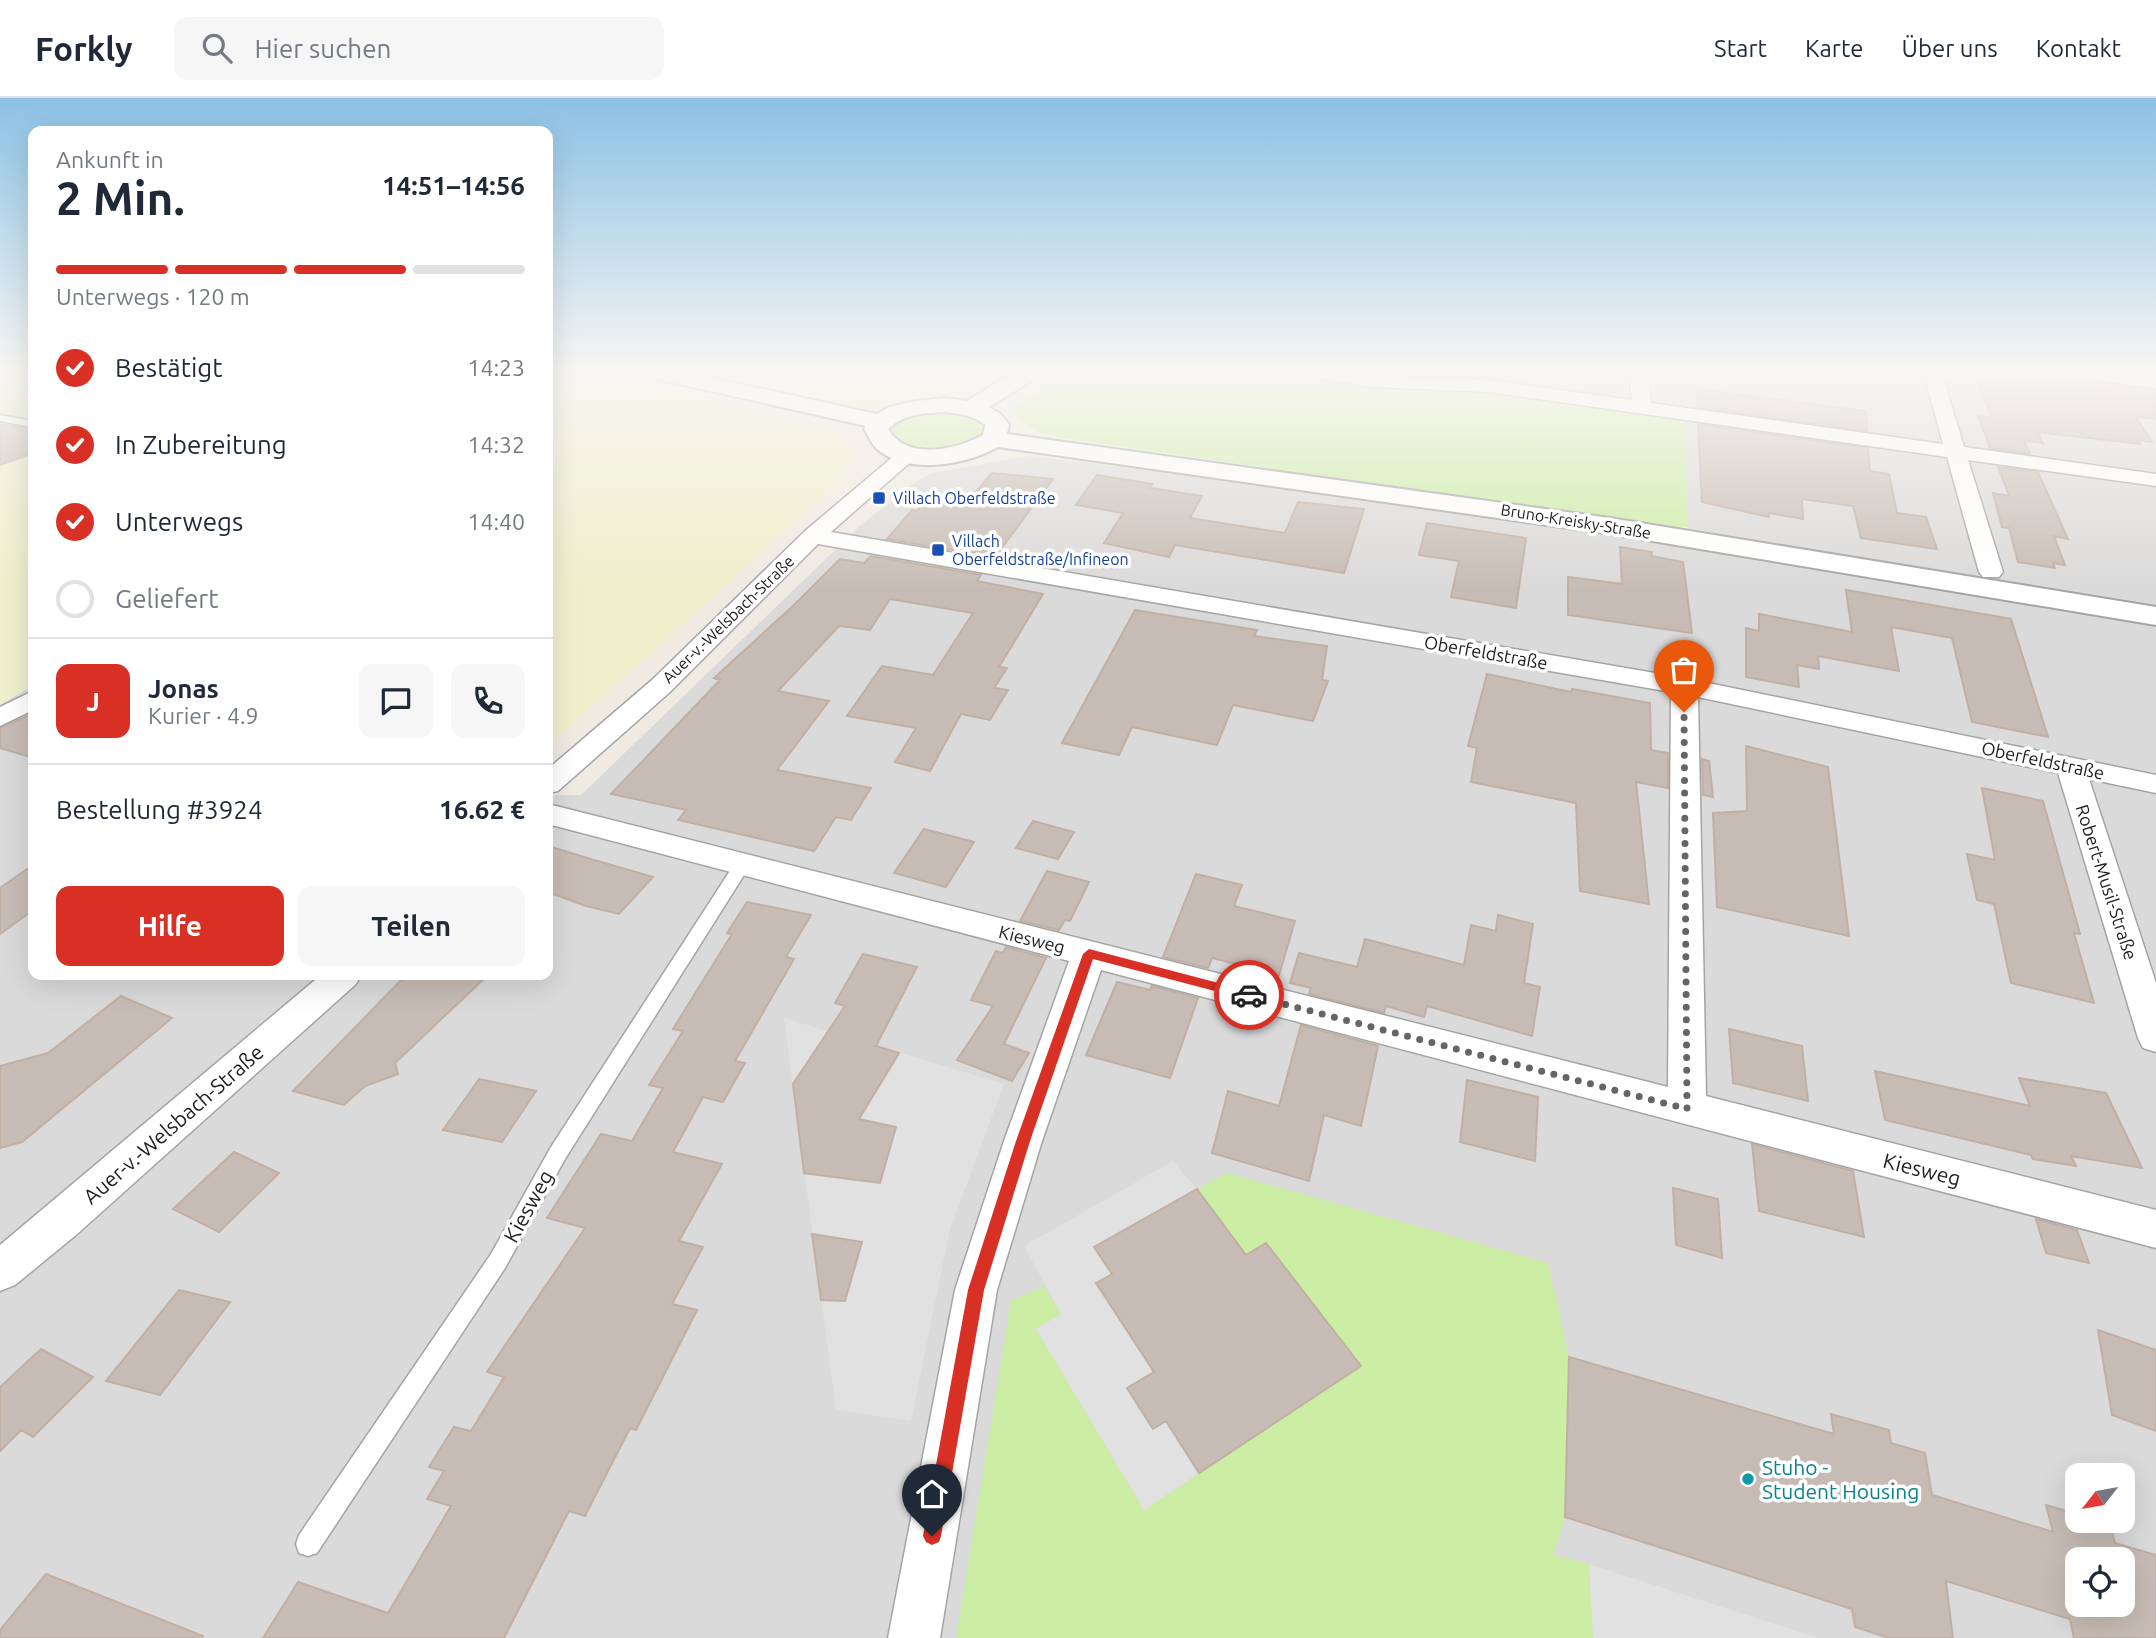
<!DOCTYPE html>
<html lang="de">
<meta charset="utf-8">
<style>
:root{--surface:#fff;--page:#f6f6f7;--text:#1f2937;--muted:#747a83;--line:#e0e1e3;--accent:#d93025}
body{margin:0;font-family:Ubuntu,sans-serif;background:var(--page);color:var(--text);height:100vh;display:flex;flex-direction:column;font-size:26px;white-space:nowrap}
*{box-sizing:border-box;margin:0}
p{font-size:23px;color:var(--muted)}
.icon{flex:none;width:38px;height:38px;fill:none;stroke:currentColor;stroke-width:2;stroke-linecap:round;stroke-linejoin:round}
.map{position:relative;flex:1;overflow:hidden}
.side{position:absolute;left:28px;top:28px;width:525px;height:854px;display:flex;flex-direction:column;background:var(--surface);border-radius:14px;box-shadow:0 7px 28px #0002}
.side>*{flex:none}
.needle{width:46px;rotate:239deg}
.buttons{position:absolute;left:2065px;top:1365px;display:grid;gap:14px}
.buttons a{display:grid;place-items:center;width:70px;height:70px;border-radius:14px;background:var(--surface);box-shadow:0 7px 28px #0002;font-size:35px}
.pin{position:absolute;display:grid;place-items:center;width:60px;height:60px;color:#fff;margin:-72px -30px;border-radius:50% 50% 50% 0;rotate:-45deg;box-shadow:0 0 7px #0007}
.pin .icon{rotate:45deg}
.courier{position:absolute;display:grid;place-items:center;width:70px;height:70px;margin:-35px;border:5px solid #d93025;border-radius:50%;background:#fff;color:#222;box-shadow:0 2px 9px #0007}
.head em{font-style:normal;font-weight:700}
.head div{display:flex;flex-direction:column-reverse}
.head{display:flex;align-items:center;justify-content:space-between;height:119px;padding:0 28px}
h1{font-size:46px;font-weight:700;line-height:52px}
.bar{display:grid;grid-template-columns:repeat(4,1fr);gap:10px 7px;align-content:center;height:84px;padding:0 28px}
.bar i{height:9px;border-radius:5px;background:var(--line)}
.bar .current{background:var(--accent)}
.bar p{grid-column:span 4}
.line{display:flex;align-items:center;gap:18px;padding:0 28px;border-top:2px solid var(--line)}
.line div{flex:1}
.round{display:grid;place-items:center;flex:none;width:74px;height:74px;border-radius:14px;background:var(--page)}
ol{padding:0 28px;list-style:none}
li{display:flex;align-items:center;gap:21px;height:77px}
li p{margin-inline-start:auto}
li .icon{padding:7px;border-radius:50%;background:var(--accent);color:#fff;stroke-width:4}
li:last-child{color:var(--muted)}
li i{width:38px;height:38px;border:4px solid var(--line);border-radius:50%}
.primary-button{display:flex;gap:14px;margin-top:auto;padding:14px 28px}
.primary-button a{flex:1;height:80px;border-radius:14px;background:var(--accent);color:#fff;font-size:28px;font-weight:700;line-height:80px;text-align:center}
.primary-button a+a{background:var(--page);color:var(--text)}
header{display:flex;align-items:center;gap:42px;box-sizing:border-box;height:98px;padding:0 35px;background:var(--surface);border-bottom:2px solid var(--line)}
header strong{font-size:33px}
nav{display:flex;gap:38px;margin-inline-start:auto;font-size:24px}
.search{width:490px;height:63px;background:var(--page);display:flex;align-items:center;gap:18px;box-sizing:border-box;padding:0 24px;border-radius:14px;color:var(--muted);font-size:26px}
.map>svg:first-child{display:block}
</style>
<header>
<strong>Forkly</strong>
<div class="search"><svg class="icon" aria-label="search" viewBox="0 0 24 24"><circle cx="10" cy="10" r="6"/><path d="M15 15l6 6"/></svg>Hier suchen</div>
<nav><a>Start</a><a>Karte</a><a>Über uns</a><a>Kontakt</a></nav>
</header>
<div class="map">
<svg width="2156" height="1540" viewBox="0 0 2156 1540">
<rect width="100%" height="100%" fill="#efeae2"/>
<path fill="#dbdada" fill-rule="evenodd" d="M 1294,276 L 2156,276 L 2156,1540 L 0,1540 L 0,607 L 33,587 L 33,877 L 548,877 L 548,697 L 581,697 L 862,426 L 917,383 L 932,375 L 1030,358 L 1255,385 L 1695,451 L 1688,429 L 1684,320 L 1460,288 L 1400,291 ZM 2077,1377 L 2123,1377 L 2123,1423 L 2077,1423 ZM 2077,1461 L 2123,1461 L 2123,1507 L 2077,1507 Z"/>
<path fill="#eeefcb" d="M 0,276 L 33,276 L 33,587 L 0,607 Z
M 548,276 L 606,276 L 720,304 L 838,336 L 855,358 L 833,381 L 837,385 L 548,649 Z
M 692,276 L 1006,276 L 964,297 L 949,301 L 864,310 L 753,290 Z"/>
<path fill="#cbeda4" d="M 1061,276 L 1294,276 L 1400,291 L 1459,288 L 1684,320 L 1688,429 L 1671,429 L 1063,340 L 1040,335 L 1018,320 L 1014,313 L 1018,307 Z
M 942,313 L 968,318 L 981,327 L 981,336 C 966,352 931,357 910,351 C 903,349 896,343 890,339 L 892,328 C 907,316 923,315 942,313 Z
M 1227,1075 L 1548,1165 L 1569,1259 L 1565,1419 L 1554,1457 L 1589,1466 L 1593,1540 L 956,1540 L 1011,1203 L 1044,1188 L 1061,1216 L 1036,1230 L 1144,1412 L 1361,1268 L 1266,1145 L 1233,1164 L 1197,1091 Z"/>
<path fill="#e1e1e1" d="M 784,920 L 1004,986 L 950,1131 L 911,1323 L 836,1312 Z
M 1173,1063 L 1197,1091 L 1094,1149 L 1112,1176 L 1096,1185 L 1154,1274 L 1127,1291 L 1152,1331 L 1166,1323 L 1199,1375 L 1144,1412 L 1036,1231 L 1061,1216 L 1024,1148 Z
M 1589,1466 L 1818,1540 L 1593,1540 Z"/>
<path fill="#c7bcb5" stroke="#c1afa3" stroke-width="2" fill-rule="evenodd" d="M 1974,276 L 2079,276 L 2090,284 L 2156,292 L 2156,321 L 2136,319 L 2152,344 L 2137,342 L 2140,346 L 2037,334 L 2043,345 L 2024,343 L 2030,356 L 1990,350 L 1978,318 L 1992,320 Z
M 1697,291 L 1866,313 L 1867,333 L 1697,309 Z
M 0,326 L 33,331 L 33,355 L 0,367 Z
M 1698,326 L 1868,350 L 1870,373 L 1889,376 L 1897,415 L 1926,419 L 1937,451 L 1861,440 L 1853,408 L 1802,401 L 1803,421 L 1769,415 L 1769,419 L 1702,404 Z
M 1998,369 L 2038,374 L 2068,441 L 2054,438 L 2065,467 L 2053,465 L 2055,470 L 2018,464 L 2009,430 L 2002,429 L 1993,395 L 2009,398 Z
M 992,375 L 1053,381 L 995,459 L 887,441 L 912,412 L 917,413 L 931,397 L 968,403 Z
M 1097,377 L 1152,386 L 1150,390 L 1202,398 L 1190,420 L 1285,435 L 1298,404 L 1364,411 L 1344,475 L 1175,447 L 1169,459 L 1104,445 L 1123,415 L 1076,407 Z
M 1427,425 L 1526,440 L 1516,510 L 1451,499 L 1459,463 L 1419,457 Z
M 1620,449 L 1652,454 L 1651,458 L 1683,464 L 1692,535 L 1568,517 L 1568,479 L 1622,486 Z
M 871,458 L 981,477 L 977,483 L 1043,496 L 999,569 L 1007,570 L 994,590 L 1008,592 L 990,622 L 961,616 L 930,673 L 895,664 L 916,630 L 847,618 L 882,568 L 933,577 L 973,515 L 890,501 L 870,532 L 839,528 L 778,593 L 829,603 L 777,672 L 871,690 L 851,722 L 836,719 L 814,753 L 678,722 L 686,712 L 611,696 L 720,582 L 714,580 L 795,506 L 840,461 L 864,465 Z
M 1846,492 L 2011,521 L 2048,639 L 1972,624 L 1952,540 L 1891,529 L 1899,573 L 1818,558 L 1819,571 L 1797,567 L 1799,589 L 1746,579 L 1746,530 L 1759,533 L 1759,516 L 1852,534 Z
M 1135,512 L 1257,532 L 1254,538 L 1327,548 L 1322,582 L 1328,583 L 1313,623 L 1233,607 L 1217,647 L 1132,629 L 1119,657 L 1062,645 Z
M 1487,576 L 1571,594 L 1572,591 L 1650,605 L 1651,652 L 1668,655 L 1668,690 L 1636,684 L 1649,806 L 1580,793 L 1576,705 L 1471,684 L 1477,650 L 1468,648 Z
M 33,615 L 33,660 L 0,650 L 0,630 Z
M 1746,648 L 1828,669 L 1849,838 L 1717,809 L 1713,715 L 1747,713 Z
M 1702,661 L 1709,663 L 1713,699 L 1703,697 Z
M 1982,690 L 2043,703 L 2080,836 L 2074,835 L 2094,905 L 2011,885 L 1994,806 L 1977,802 L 1967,756 L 1995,762 Z
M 1033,723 L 1074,734 L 1058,761 L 1016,750 Z
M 924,731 L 974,744 L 946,789 L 894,775 Z
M 548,748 L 594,762 L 653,779 L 619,816 L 586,808 L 548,794 Z
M 33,767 L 33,812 L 0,836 L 0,790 Z
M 1047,773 L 1089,784 L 1070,823 L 1065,822 L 1059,832 L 1020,823 Z
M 1196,776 L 1242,787 L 1234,808 L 1295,823 L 1279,877 L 1212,860 L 1208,870 L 1163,859 Z
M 747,804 L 811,817 L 786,859 L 794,861 L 735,963 L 745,965 L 723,1004 L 703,999 L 673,1054 L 722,1066 L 679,1143 L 703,1149 L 672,1206 L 697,1212 L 636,1332 L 630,1330 L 585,1418 L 569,1413 L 504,1540 L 263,1540 L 298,1484 L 388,1515 L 451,1408 L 427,1401 L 444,1373 L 429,1369 L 454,1329 L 471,1333 L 504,1279 L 487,1274 L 585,1130 L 547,1120 L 601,1036 L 632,1043 L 663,990 L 649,987 L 683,933 L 673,931 L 732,836 L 727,835 Z
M 1498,817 L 1533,826 L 1524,885 L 1540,889 L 1532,938 L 1427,908 L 1424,919 L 1386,908 L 1384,915 L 1309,896 L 1311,890 L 1290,885 L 1299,855 L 1357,869 L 1365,841 L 1464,867 L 1471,827 L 1496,833 Z
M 1006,849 L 1046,860 L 1004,946 L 1029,955 L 1012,983 L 957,962 L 993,908 L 971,902 L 996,853 L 1003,855 Z
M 863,856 L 917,869 L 876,948 L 899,955 L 859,1021 L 896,1029 L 880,1085 L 804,1075 L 793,986 L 845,908 L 835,905 Z
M 406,877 L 488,877 L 395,965 L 398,976 L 365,988 L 344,1007 L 293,993 Z
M 1117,884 L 1150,892 L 1152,888 L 1198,900 L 1170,980 L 1086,957 Z
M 121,898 L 172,920 L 22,1044 L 0,1050 L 0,968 L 48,955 Z
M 1301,927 L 1378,948 L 1361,1028 L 1324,1017 L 1309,1083 L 1212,1055 L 1228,993 L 1279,1008 Z
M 1729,931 L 1802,948 L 1808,1003 L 1733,985 Z
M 1875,973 L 2030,1008 L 2019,980 L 2106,995 L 2142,1070 L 2071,1058 L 2076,1068 L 2033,1061 L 2031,1057 L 1885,1022 Z
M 479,981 L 536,993 L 502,1044 L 443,1032 Z
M 1467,982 L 1538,999 L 1535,1063 L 1460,1044 Z
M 1752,1046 L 1853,1073 L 1864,1139 L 1759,1113 Z
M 234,1054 L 279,1075 L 219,1134 L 173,1111 Z
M 1673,1090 L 1718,1101 L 1722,1160 L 1676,1147 Z
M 1197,1091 L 1246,1157 L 1266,1145 L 1361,1268 L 1199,1375 L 1166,1323 L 1153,1331 L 1127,1290 L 1154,1274 L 1096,1185 L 1112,1176 L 1094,1149 Z
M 2036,1121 L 2077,1132 L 2089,1165 L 2046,1155 Z
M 812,1136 L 862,1144 L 845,1203 L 821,1202 Z
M 179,1192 L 230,1204 L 160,1297 L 106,1283 Z
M 2098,1232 L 2156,1252 L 2156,1333 L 2112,1317 Z
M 41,1251 L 93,1279 L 33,1339 L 21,1332 L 0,1353 L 0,1289 Z
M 1569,1259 L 1834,1336 L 1831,1316 L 1889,1332 L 1891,1345 L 1925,1355 L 1932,1397 L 2053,1434 L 2046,1407 L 2077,1416 L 2077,1423 L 2098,1423 L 2110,1426 L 2115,1445 L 2156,1457 L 2156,1540 L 2074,1540 L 2070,1521 L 1946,1483 L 1953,1540 L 1889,1540 L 1855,1529 L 1852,1511 L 1565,1419 ZM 2077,1461 L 2123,1461 L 2123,1507 L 2077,1507 Z
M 46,1476 L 203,1538 L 202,1540 L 0,1540 L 0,1532 Z"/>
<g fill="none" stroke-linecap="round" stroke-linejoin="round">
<defs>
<path id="service" d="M 0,317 L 33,323 L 33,329 L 0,323 Z
M 743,761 L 751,766 L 565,1061 L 505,1170 L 317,1455 L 308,1458 L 299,1455 L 296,1446 L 299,1437 L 491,1156 L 551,1049 L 737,762 Z"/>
<path id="minor" d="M 1312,276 L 1489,282 L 1632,302 L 1629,276 L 1647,276 L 1651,305 L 1943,346 L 1924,276 L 1942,276 L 1964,349 L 2156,376 L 2156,388 L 1968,362 L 2003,474 L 1999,479 L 1983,479 L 1979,474 L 1947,359 L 1489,294 L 1372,289 L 1321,281 Z
M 2081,276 L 2156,278 L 2156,290 L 2090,281 Z
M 908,350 L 915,352 L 918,356 L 915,360 L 831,434 L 1684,580 L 2156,677 L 2156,695 L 2089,681 L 2156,885 L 2156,954 L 2143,950 L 2138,940 L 2058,675 L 1698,599 L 1706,998 L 2156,1112 L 2156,1150 L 1101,872 L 1042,1043 L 997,1192 L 940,1540 L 888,1540 L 955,1192 L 1004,1043 L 1069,863 L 548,726 L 548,706 L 1668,989 L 1671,594 L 818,446 L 670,594 L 558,693 L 548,695 L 548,671 L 652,582 L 805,433 L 901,352 Z
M 33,593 L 33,612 L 0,628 L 0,609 Z
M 321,877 L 361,877 L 356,886 L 76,1137 L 15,1187 L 0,1193 L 0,1147 Z"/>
<path id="tertiary" d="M 655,276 L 694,276 L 877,316 L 889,309 L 916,303 L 945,300 L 967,303 L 1011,276 L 1037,276 L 1034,281 L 989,309 L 1000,316 L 1009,326 L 1007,336 L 1610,420 L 2156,509 L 2156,527 L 1610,436 L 998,349 C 966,367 906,378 876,350 C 871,345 868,337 864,331 L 866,328 L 666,283 L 658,281 ZM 945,314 C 960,316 973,317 985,327 L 983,337 C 956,352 907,363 888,331 C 904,316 924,315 945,314 Z"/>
</defs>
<use href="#service" stroke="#a4a4a4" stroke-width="3"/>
<use href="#minor" stroke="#a4a4a4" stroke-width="3"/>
<use href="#tertiary" stroke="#a4a4a4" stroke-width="4"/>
<use href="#service" fill="#fff" fill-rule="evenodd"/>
<use href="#minor" fill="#fff" fill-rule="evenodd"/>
<use href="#tertiary" fill="#fff" fill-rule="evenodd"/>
</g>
<linearGradient id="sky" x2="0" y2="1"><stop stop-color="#8bc1e5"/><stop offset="0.56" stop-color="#f8f6f2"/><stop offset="1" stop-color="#f8f6f2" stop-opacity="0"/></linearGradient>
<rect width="2156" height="491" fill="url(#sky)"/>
<path fill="#d93025" d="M 1089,851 L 1249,893 L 1256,897 L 1249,902 L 1093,861 L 1030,1043 L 984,1192 L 941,1438 L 939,1444 L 932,1447 L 926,1444 L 923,1438 L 968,1192 L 1016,1043 L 1083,856 Z"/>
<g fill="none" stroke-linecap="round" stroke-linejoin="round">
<path stroke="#666562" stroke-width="7" stroke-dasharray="0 12.6" d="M 1249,897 L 1687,1011 L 1684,614"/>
</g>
<g fill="#1a4fb4" stroke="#fff" stroke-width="2.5">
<rect x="872" y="393" width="14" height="14" rx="3.5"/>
<rect x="931" y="445" width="14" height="14" rx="3.5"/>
</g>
<circle fill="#0f9aa8" stroke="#fff" stroke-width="2.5" cx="1748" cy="1381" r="7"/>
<g text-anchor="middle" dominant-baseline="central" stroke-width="7" stroke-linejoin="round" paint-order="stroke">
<g font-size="16" fill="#164399" stroke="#fff" text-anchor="start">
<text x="893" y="400">Villach Oberfeldstraße</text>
<text x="952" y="443">Villach<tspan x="952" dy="18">Oberfeldstraße/Infineon</tspan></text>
</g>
<g font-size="16" fill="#1d1d1d" stroke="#fff">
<text transform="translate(1576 423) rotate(9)">Bruno-Kreisky-Straße</text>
<text transform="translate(728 521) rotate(-44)">Auer-v.-Welsbach-Straße</text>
</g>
<g font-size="18" fill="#1d1d1d" stroke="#fff">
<text transform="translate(1486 554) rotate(10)">Oberfeldstraße</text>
<text transform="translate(2043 662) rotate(12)">Oberfeldstraße</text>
<text transform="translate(2107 784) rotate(72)">Robert-Musil-Straße</text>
<text transform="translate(1032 841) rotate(14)">Kiesweg</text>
</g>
<g font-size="21" fill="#1d1d1d" stroke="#fff">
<text transform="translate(173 1026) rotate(-41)">Auer-v.-Welsbach-Straße</text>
<text transform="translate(1922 1071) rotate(14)">Kiesweg</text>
<text transform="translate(528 1108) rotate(-61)">Kiesweg</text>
</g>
<g font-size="21" fill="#0d838f" stroke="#fff" text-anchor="start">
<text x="1762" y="1369">Stuho -<tspan x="1762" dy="24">Student Housing</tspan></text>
</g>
</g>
</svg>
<div class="buttons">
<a><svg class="needle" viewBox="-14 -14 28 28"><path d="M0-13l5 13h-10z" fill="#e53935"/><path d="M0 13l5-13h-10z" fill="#747a83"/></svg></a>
<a><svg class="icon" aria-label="locate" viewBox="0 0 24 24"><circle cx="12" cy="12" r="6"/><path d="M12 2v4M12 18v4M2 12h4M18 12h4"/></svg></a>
</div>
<div class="pin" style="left:1684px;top:614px;background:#ea580c"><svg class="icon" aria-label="bag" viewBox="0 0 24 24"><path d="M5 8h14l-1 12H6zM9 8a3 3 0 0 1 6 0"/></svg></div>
<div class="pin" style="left:932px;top:1438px;background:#1f2937"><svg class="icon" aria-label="home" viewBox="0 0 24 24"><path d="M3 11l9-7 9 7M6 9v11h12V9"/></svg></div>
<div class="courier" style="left:1249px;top:897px"><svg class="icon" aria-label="car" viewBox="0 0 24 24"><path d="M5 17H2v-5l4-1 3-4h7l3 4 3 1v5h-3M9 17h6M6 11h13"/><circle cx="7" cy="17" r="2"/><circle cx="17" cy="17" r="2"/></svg></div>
<section class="side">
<div class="head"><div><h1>2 Min.</h1><p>Ankunft in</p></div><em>14:51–14:56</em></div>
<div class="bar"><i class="current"></i><i class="current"></i><i class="current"></i><i></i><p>Unterwegs · 120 m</p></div>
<ol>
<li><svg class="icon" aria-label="check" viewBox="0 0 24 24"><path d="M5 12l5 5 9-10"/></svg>Bestätigt<p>14:23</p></li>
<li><svg class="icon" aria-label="check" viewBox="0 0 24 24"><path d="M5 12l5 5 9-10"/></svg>In Zubereitung<p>14:32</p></li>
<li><svg class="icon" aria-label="check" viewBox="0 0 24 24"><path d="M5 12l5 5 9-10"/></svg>Unterwegs<p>14:40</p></li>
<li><i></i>Geliefert</li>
</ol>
<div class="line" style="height:126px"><b class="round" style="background:var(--accent);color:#fff">J</b><div><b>Jonas</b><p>Kurier · 4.9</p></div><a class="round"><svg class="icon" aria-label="chat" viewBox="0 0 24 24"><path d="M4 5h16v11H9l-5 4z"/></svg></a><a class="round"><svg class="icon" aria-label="phone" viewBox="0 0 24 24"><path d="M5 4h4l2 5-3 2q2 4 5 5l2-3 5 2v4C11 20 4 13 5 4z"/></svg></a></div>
<div class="line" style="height:91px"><div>Bestellung #3924</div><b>16.62 €</b></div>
<div class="primary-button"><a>Hilfe</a><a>Teilen</a></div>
</section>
</div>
